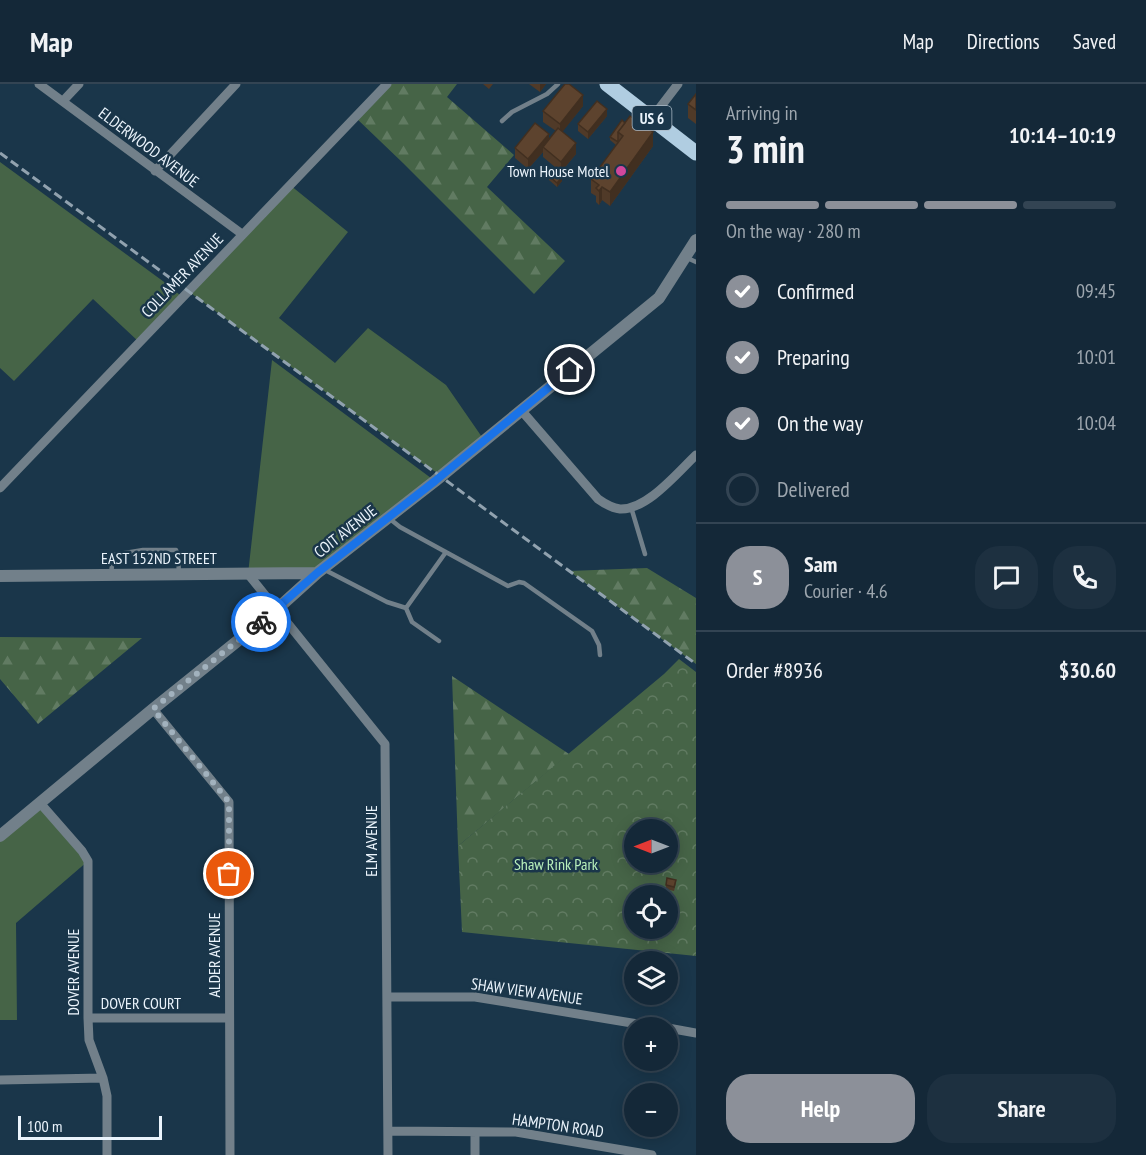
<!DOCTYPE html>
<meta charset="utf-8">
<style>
:root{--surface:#142838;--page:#1d3040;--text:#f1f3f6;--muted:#9da6ae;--line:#334453;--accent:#8c9099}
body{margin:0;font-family:"PT Sans Narrow",sans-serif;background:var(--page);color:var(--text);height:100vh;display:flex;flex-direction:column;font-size:22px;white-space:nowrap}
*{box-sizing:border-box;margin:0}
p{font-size:20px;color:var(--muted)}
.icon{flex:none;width:33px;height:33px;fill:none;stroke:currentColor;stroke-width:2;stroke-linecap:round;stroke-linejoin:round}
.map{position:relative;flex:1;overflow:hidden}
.sheet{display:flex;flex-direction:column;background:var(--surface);width:450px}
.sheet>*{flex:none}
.needle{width:39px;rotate:270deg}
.controls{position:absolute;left:624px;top:735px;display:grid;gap:12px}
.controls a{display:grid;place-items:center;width:54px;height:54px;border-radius:50%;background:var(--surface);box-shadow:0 3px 15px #0003,0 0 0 2px var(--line);font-size:30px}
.scale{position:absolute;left:18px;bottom:15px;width:144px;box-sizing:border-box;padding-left:6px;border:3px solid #ebf4fc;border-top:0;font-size:16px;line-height:21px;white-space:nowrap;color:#ebf4fc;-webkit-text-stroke:4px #1a364a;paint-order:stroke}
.pin{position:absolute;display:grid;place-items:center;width:51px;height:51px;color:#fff;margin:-26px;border:3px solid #fff;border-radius:50%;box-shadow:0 2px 6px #0007}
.courier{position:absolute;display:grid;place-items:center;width:60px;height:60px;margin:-30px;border:4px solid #1a73e8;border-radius:50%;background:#fff;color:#222;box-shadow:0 2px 8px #0007}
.summary em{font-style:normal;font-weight:800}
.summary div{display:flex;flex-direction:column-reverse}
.summary{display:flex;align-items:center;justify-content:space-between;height:102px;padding:0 30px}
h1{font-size:39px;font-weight:800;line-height:45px}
.bar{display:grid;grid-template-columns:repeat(4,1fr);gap:9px 6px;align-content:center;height:72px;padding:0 30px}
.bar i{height:8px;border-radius:4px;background:var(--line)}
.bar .selected{background:var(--accent)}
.bar p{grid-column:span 4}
.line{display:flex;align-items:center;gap:15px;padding:0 30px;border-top:2px solid var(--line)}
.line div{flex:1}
.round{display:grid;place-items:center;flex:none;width:63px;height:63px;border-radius:24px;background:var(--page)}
ol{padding:0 30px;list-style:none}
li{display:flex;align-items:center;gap:18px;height:66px}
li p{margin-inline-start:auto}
li .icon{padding:6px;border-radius:50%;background:var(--accent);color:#fff;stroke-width:4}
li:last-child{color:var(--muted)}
li i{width:33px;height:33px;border:3px solid var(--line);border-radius:50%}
.primary-button{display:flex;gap:12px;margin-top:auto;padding:12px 30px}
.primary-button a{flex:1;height:69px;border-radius:24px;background:var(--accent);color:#fff;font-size:24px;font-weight:800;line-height:69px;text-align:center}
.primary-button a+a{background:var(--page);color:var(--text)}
header{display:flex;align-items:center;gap:36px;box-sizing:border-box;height:84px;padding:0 30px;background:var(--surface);border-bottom:2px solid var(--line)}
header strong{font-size:28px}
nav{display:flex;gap:33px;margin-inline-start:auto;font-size:21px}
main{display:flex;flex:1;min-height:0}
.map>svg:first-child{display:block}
</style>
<header>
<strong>Map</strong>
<nav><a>Map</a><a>Directions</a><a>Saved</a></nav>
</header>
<main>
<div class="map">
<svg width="696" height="1071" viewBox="0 0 696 1071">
<defs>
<pattern id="forest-firs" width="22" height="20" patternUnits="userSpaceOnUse" patternTransform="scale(1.5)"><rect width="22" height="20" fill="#466447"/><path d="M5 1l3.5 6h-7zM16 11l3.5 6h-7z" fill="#617b62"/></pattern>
<pattern id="park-crowns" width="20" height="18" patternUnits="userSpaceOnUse" patternTransform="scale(1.5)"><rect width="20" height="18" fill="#466447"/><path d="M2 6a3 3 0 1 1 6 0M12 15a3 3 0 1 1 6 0" fill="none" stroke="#617b62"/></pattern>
</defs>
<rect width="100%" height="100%" fill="#1a364a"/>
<path fill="#466447" d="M 0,78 L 171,203 L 182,213 L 139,258 L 93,215 L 14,297 L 0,284 Z
M 290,101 L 348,148 L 279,234 L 335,279 L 368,244 L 446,301 L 484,356 L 441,391 L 426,382 L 188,207 Z
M 272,276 L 435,397 L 317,489 L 248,490 Z
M 40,719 L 88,777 L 16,839 L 17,936 L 0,936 L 0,752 Z"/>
<path fill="url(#forest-firs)" d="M 387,0 L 457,0 L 447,13 L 514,71 L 487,103 L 565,177 L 534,210 L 403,79 L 355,33 Z
M 647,484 L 696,514 L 696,580 L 569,487 Z
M 0,553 L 142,554 L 38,640 L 0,595 Z
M 452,592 L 569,670 L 458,762 Z"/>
<path fill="url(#park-crowns)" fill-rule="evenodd" d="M 679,575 L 696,588 L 696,872 L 462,848 L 458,762 L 664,590 ZM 634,746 L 668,746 L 668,778 L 634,778 ZM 634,812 L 668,812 L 668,844 L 634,844 Z"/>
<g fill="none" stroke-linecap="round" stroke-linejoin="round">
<path stroke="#72808a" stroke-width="4.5" d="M 502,37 L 512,28 L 547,10 L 558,0
M 685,173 L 696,178
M 631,423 L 645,470
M 390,435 L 400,443 L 508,502 L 519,498 L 524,499 L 592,547 L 599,561 L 600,571
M 325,486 L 387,518 L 406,524 L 412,538 L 439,557
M 111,491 L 113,471 L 143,466 L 176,466 L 178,471 L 179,490
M 406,524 L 446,468"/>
<path stroke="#72808a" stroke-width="9" d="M 39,0 L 242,150
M 63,17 L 79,0
M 652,34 L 678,0
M 155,87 L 236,0
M 521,326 L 598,415 C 605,420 612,424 620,425 C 647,426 677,389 696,371
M 0,404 L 387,0
M 248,490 L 385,660 L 388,1071
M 153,625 L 229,718 L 230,1071
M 40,719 L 82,767 L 88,777 L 88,934 L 89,956 L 103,994 L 107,1012 L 107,1071
M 387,913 L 475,913 L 662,944
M 88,934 L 229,934
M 668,944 L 696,949
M 0,996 L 103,994
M 388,1047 L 516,1048 L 652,1071
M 475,1048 L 475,1071"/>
<path stroke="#72808a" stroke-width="12" d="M 0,492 L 317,489
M 0,752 L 153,625 L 276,526 L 317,489 L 435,397 L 659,214 L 696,156"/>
<path stroke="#b0cde1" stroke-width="15" d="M 607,0 L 696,69"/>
<path stroke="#91a2af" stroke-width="3" stroke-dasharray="9 4.5" stroke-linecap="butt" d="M 0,69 L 696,580"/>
</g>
<path fill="#503a28" d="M 483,0 L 493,0 L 489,5 Z
M 529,0 L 546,0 L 540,8 Z
M 696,10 L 696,40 L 688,34 L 688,20 Z
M 583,22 L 562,48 L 576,70 L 561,88 L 543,73 L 543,68 L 528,85 L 515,74 L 515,64 L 549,56 L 556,47 L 543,38 L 543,27 Z
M 607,32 L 588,55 L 578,47 L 578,40 Z
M 622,36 L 653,62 L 610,122 L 602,116 L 599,121 L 596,118 L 596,112 L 591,109 L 591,95 L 616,61 L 610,56 L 610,53 Z
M 549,92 L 562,97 L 557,103 L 549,96 Z
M 676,799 L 674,807 L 666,805 L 666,801 Z"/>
<path fill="#412f20" d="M 540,0 L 546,0 L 540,8 Z
M 583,11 L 583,22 L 560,51 L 560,40 Z
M 607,25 L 607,32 L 588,55 L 588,48 Z
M 653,48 L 653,62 L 610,122 L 610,108 Z
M 549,50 L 549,61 L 543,63 L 543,68 L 528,85 L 528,75 Z
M 576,59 L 576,70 L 561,88 L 561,78 Z
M 562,93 L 562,97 L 557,103 L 557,99 Z
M 602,103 L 602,116 L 599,121 L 599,107 Z"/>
<path fill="#5d432e" stroke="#412f20" stroke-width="1.5" d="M 565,0 L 569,0 L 583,11 L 560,40 L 543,27 Z
M 696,10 L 696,26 L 688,20 Z
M 597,17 L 607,25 L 588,48 L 578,40 Z
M 630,32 L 653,48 L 610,108 L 602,103 L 599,107 L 596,104 L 599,101 L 591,95 L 623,52 L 618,48 Z
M 622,36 L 625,39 L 618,48 L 618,58 L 610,53 Z
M 535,39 L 549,50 L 528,75 L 515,64 Z
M 558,44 L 576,59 L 561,78 L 543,63 Z
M 554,87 L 562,93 L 557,99 L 549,92 Z
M 667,794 L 676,796 L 674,803 L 666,801 Z"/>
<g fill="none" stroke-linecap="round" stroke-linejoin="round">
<path stroke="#a2b2be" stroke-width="6" stroke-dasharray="0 10.8" d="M 229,790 L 229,718 L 153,625 L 261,538"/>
<path stroke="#1a73e8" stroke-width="8" d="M 261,538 L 317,489 L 435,397 L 570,286"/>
</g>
<circle fill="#d1479c" stroke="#1a364a" stroke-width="2" cx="621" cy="87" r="6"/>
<g text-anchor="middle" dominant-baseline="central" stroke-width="5" stroke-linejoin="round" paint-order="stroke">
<rect fill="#1a364a" stroke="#acbbc7" stroke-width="1.5" x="632.5" y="22" width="39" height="24" rx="4.5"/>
<g font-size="15" font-weight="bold" fill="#ebf4fc">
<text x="652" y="34">US 6</text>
</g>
<g font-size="16" fill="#ebf4fc" stroke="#1a364a">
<text transform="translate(149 63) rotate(37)">ELDERWOOD AVENUE</text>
<text transform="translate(182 191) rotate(-46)">COLLAMER AVENUE</text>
<text transform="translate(345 447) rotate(-38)">COIT AVENUE</text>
<text x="159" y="474">EAST 152ND STREET</text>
<text transform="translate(371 757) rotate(-90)">ELM AVENUE</text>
<text transform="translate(214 871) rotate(-90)">ALDER AVENUE</text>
<text transform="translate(73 888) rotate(-90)">DOVER AVENUE</text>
<text transform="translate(527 907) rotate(8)">SHAW VIEW AVENUE</text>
<text x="141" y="919">DOVER COURT</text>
<text transform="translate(558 1041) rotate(8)">HAMPTON ROAD</text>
</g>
<g font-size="16" fill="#ebf4fc" stroke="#1a364a" text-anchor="end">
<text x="609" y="87">Town House Motel</text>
</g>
<g font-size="16" fill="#b9f0bb" stroke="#1a364a">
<text x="556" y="780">Shaw Rink Park</text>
</g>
</g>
</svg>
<div class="controls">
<a><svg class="needle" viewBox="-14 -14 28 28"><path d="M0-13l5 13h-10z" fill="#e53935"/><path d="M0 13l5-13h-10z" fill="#9da6ae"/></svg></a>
<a><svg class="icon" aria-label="locate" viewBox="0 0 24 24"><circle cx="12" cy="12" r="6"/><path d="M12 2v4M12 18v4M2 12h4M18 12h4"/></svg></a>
<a><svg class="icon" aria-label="layers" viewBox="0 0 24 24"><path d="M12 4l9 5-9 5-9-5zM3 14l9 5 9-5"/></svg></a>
<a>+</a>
<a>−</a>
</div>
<div class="scale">100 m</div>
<div class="pin" style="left:229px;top:790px;background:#ea580c"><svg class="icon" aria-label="bag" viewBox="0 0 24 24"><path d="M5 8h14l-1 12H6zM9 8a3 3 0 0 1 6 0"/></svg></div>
<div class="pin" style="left:570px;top:286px;background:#1f2937"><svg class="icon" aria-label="home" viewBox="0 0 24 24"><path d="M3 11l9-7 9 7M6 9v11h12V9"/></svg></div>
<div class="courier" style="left:261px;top:538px"><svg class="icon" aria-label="bike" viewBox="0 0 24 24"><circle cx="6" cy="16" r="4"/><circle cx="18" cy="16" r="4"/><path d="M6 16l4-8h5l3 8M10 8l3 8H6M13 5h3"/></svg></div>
</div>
<section class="sheet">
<div class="summary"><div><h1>3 min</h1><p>Arriving in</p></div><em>10:14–10:19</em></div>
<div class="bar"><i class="selected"></i><i class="selected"></i><i class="selected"></i><i></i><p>On the way · 280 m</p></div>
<ol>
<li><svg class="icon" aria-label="check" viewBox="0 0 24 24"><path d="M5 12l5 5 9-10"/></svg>Confirmed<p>09:45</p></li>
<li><svg class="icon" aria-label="check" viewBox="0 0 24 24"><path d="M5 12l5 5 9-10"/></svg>Preparing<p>10:01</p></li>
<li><svg class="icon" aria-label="check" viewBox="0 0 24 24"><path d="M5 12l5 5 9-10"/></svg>On the way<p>10:04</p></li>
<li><i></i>Delivered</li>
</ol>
<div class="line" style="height:108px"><b class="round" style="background:var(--accent);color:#fff">S</b><div><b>Sam</b><p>Courier · 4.6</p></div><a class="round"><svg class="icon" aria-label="chat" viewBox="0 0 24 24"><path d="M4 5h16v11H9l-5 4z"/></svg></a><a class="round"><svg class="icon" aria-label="phone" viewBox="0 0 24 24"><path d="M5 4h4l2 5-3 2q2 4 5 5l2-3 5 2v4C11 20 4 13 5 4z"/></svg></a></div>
<div class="line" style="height:78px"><div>Order #8936</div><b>$30.60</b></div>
<div class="primary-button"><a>Help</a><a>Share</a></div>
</section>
</main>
